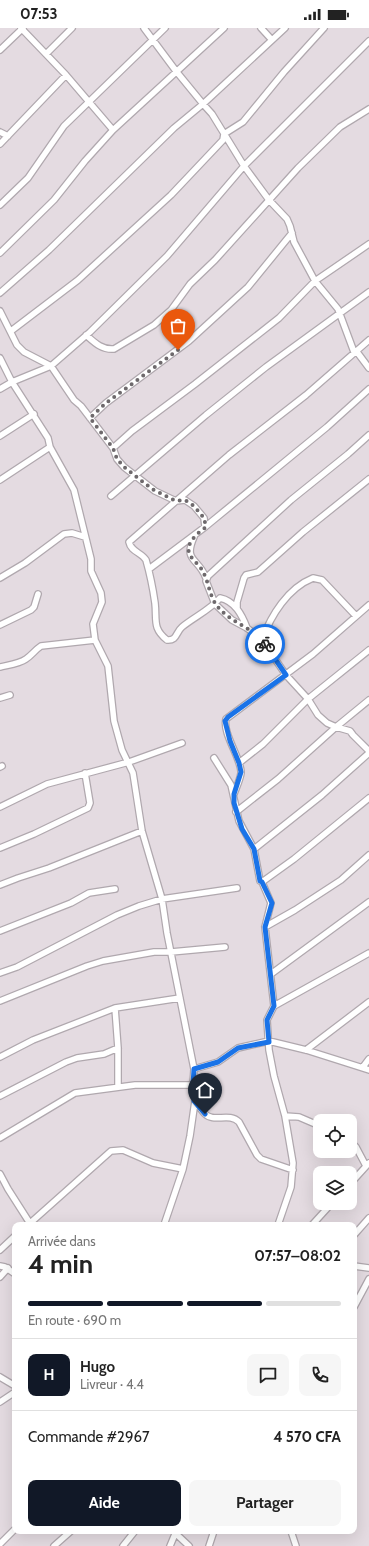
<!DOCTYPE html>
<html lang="fr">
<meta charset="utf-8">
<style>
:root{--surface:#fff;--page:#f6f6f6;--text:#222;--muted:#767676;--line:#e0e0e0;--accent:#111827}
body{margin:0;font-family:Cabin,sans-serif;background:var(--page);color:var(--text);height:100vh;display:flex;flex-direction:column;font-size:15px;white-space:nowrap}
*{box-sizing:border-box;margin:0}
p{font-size:13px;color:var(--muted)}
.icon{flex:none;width:22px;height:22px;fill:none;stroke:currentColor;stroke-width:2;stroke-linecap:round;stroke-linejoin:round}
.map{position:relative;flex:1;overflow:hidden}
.panel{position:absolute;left:12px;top:1194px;width:345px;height:312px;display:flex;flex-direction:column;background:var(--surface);border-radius:8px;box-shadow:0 4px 16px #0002}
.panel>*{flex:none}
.controls{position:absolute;left:313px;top:1086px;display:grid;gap:8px}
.controls a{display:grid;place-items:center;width:44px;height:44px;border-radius:8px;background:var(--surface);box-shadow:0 4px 16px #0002;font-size:20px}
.pin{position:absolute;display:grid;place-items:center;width:34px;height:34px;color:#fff;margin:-41px -17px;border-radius:50% 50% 50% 0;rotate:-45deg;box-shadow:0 0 4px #0007}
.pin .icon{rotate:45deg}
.courier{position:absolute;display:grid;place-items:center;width:40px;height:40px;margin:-20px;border:3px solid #1a73e8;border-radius:50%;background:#fff;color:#222;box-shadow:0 1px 5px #0007}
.overview em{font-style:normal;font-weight:700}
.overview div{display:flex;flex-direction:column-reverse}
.overview{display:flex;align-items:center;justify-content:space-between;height:68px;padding:0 16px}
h1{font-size:26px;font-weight:700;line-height:30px}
.bar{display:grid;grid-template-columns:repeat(4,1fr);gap:6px 4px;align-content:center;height:48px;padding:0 16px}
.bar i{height:5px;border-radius:3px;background:var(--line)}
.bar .active{background:var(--accent)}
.bar p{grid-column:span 4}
.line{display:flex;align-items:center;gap:10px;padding:0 16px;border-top:1px solid var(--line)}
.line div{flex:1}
.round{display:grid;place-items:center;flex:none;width:42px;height:42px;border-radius:8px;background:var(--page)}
.primary-button{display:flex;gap:8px;margin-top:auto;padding:8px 16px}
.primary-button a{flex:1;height:46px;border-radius:8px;background:var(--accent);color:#fff;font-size:16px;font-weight:700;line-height:46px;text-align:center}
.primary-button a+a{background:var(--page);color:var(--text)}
.status{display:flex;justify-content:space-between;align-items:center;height:28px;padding:0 20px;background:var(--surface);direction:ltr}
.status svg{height:11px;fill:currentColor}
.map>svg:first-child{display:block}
</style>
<div class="status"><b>07:53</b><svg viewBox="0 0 49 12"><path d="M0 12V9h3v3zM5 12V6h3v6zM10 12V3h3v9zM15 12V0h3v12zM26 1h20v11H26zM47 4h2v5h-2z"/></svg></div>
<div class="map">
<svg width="369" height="1518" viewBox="0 0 369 1518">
<rect width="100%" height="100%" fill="#e4dbe1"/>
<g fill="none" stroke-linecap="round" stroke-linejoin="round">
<defs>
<path id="minor" d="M 21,0 L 66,47 L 113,102
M 144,0 L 176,43 L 203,76 L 212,86 L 244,138 L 269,172 L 287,191 L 290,198 L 294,214 L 315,253 L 338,281 L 354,324 L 357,324 L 369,340
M 261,0 L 272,12
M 0,22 L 23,0
M 46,26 L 72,0
M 0,104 L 8,108
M 0,116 L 66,47
M 0,177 L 28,150 L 64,98 L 165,0
M 0,225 L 54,172 L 85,133 L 113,102 L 224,0
M 0,265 L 49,222 L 174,100 L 203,76 L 285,0
M 0,283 L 17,317 L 24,324 L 51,338 L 74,372 L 81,378 L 113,420 L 117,431 L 124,439 L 155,463 L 176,473 L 185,472 L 194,478 L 204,490 L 205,499
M 11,303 L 78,252 L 171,167 L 223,112 L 224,106 L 243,94 L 284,44 L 324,0
M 86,307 C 95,315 102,322 114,321 L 154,297 L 171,282 L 190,256 L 215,232 L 298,140 L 340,99 L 369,81
M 0,330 L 12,354 L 48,410 L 50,419 L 74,462 L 91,531 L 91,543 L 101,565 L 102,574 L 93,596 L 95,612 L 108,638 L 114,693 L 122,722 L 133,745 L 142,803 L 162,871 L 167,905 L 194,1041 L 193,1057 L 195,1073 L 190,1108 L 183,1141 L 164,1197
M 0,361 L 12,354 L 51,338 L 90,304 L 167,228 L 244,138 L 369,13
M 90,390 L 106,375 L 189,313 L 248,259 L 292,205
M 369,407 L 348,426 L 291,472 L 208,548 L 206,553 L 215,576 L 232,592 L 247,600 L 262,612 L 286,647 L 308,671 L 318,687 L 327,695 L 336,699 L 369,672
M 0,408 L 34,386
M 113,420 L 132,403 L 195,356 L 279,290 L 315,253 L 369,216
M 0,452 L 50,419
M 111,468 L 206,387 L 266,339 L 369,264
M 194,509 C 183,534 198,529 206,550
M 149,541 L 205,499 L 327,399 L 369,361
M 0,550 L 25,535 L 64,506 L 72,505 L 85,509
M 237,580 L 237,574 L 244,550 L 246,547 L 258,544 L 303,504 L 369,451
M 0,597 L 31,582 L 34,579 L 38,566
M 247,600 C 242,587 235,573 220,570 C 210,582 194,589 182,599 C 176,604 177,613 167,612 C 152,600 157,592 155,575 C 153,561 150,546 146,532 C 141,524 131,524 129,514 L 229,427 L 306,367 L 369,312
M 262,612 C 271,587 288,560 313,550 L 322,552 L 356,588
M 0,639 C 8,637 19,636 26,631 C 32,627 35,622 41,618 L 95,612
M 0,670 L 10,667
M 214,730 L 231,757 L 239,793 L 254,821 L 260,853 L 262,854 L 271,875 L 265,899 L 274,978 L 267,992 L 269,1022 L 274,1048 L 285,1088 L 293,1135 L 291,1159 L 278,1197
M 239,735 L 263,716 L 308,671 L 369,622
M 0,739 L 2,738
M 234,766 C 236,760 240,752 241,745 C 242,732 222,705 226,691 L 313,626 L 369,577
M 0,779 L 47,756 L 129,734 L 182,715
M 236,784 L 278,751 L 336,699 L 350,703 L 353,707 L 369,723
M 0,820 L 34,806 L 88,780 L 90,775 L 85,745
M 254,821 L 322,767 L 369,725
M 262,854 L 294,831 L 369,770
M 0,857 L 18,850 L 49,840 L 142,803
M 265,899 L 295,882 L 341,852 L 369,827
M 0,903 L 71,875 L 89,865 L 115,861
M 0,945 L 17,939 L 117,887 L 139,878 L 162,871 L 237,860
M 271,946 L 369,874
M 0,973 L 87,938 L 103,933 L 154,924 L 171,924 L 225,919
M 274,978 L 369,925
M 115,980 L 118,1020 L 118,1058
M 306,1022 L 369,974
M 0,1029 L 33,1012 L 115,980 L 180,970
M 363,1039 L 369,1031
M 194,1041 L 218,1034 L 238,1020 L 269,1013 L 306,1022 L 369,1042
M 0,1068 L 66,1034 L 77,1030 L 104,1026 L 118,1020
M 195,1073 C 198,1077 201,1082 205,1086 C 214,1095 229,1084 239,1094 L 257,1127 L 261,1131 L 293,1142
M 285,1088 L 299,1089 L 320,1098
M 0,1110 L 75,1065 L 135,1057 L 193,1057
M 350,1113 L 356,1119 L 366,1138
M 0,1146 L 8,1161 L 31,1197
M 350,1156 L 369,1135
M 28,1197 L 111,1123 L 123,1122 L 153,1135 L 183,1141
M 312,1197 L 332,1175
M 354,1207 L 369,1190
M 0,1222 L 15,1208
M 0,1238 L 5,1239 L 15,1246
M 354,1238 L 369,1240
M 0,1249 L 8,1240
M 354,1279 L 369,1251
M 0,1349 L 15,1358
M 0,1374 L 15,1364
M 173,1503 L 189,1518
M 291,1503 L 296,1518
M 0,1516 L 15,1501
M 54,1518 L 71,1503
M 123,1518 L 135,1503
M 170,1518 L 175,1506
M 209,1518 L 214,1503"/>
</defs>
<use href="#minor" stroke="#b0a8ae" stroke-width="8"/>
<use href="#minor" stroke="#fff" stroke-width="5.5"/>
</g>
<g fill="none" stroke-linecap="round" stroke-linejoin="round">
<path stroke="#6e696c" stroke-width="4" stroke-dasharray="0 7.2" d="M 178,322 L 106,375 L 90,390 L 113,420 L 117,431 L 124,439 L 152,461 L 176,473 L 185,472 L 194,478 L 204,490 L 206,499 C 198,505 184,516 190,527 C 193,533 200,537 203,544 C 208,552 209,565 215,575 C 227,594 252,598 265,616"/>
<path stroke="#1a73e8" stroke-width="5" d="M 205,1086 L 194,1073 L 193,1057 L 194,1041 L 218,1034 L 238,1020 L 269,1014 L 267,992 L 274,978 L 265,899 L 272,875 L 262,854 L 260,853 L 254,821 L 242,801 L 234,775 L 234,766 L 241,744 L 239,735 L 230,713 L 225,693 L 228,689 L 286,647 L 265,616"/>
</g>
</svg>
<div class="controls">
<a><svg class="icon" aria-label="locate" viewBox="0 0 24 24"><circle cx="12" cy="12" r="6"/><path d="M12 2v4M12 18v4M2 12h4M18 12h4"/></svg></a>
<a><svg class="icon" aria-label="layers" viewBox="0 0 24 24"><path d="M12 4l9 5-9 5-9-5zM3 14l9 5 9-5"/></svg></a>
</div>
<div class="pin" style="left:178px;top:322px;background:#ea580c"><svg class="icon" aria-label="bag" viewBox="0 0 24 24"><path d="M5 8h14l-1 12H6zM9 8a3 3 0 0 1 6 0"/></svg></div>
<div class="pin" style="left:205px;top:1086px;background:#1f2937"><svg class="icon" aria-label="home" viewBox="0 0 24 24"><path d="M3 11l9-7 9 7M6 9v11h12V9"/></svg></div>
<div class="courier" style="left:265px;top:616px"><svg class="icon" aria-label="bike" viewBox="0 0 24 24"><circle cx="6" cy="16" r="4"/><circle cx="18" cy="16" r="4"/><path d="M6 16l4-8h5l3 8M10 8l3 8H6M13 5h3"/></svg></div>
<section class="panel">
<div class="overview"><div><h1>4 min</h1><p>Arrivée dans</p></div><em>07:57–08:02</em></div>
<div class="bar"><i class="active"></i><i class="active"></i><i class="active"></i><i></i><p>En route · 690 m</p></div>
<div class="line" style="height:72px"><b class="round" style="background:var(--accent);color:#fff">H</b><div><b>Hugo</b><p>Livreur · 4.4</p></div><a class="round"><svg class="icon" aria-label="chat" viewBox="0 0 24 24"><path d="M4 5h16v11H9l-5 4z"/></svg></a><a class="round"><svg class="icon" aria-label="phone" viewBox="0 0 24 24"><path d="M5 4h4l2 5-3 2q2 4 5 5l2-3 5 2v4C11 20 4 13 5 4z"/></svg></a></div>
<div class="line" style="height:52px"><div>Commande #2967</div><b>4 570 CFA</b></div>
<div class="primary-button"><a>Aide</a><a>Partager</a></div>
</section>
</div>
